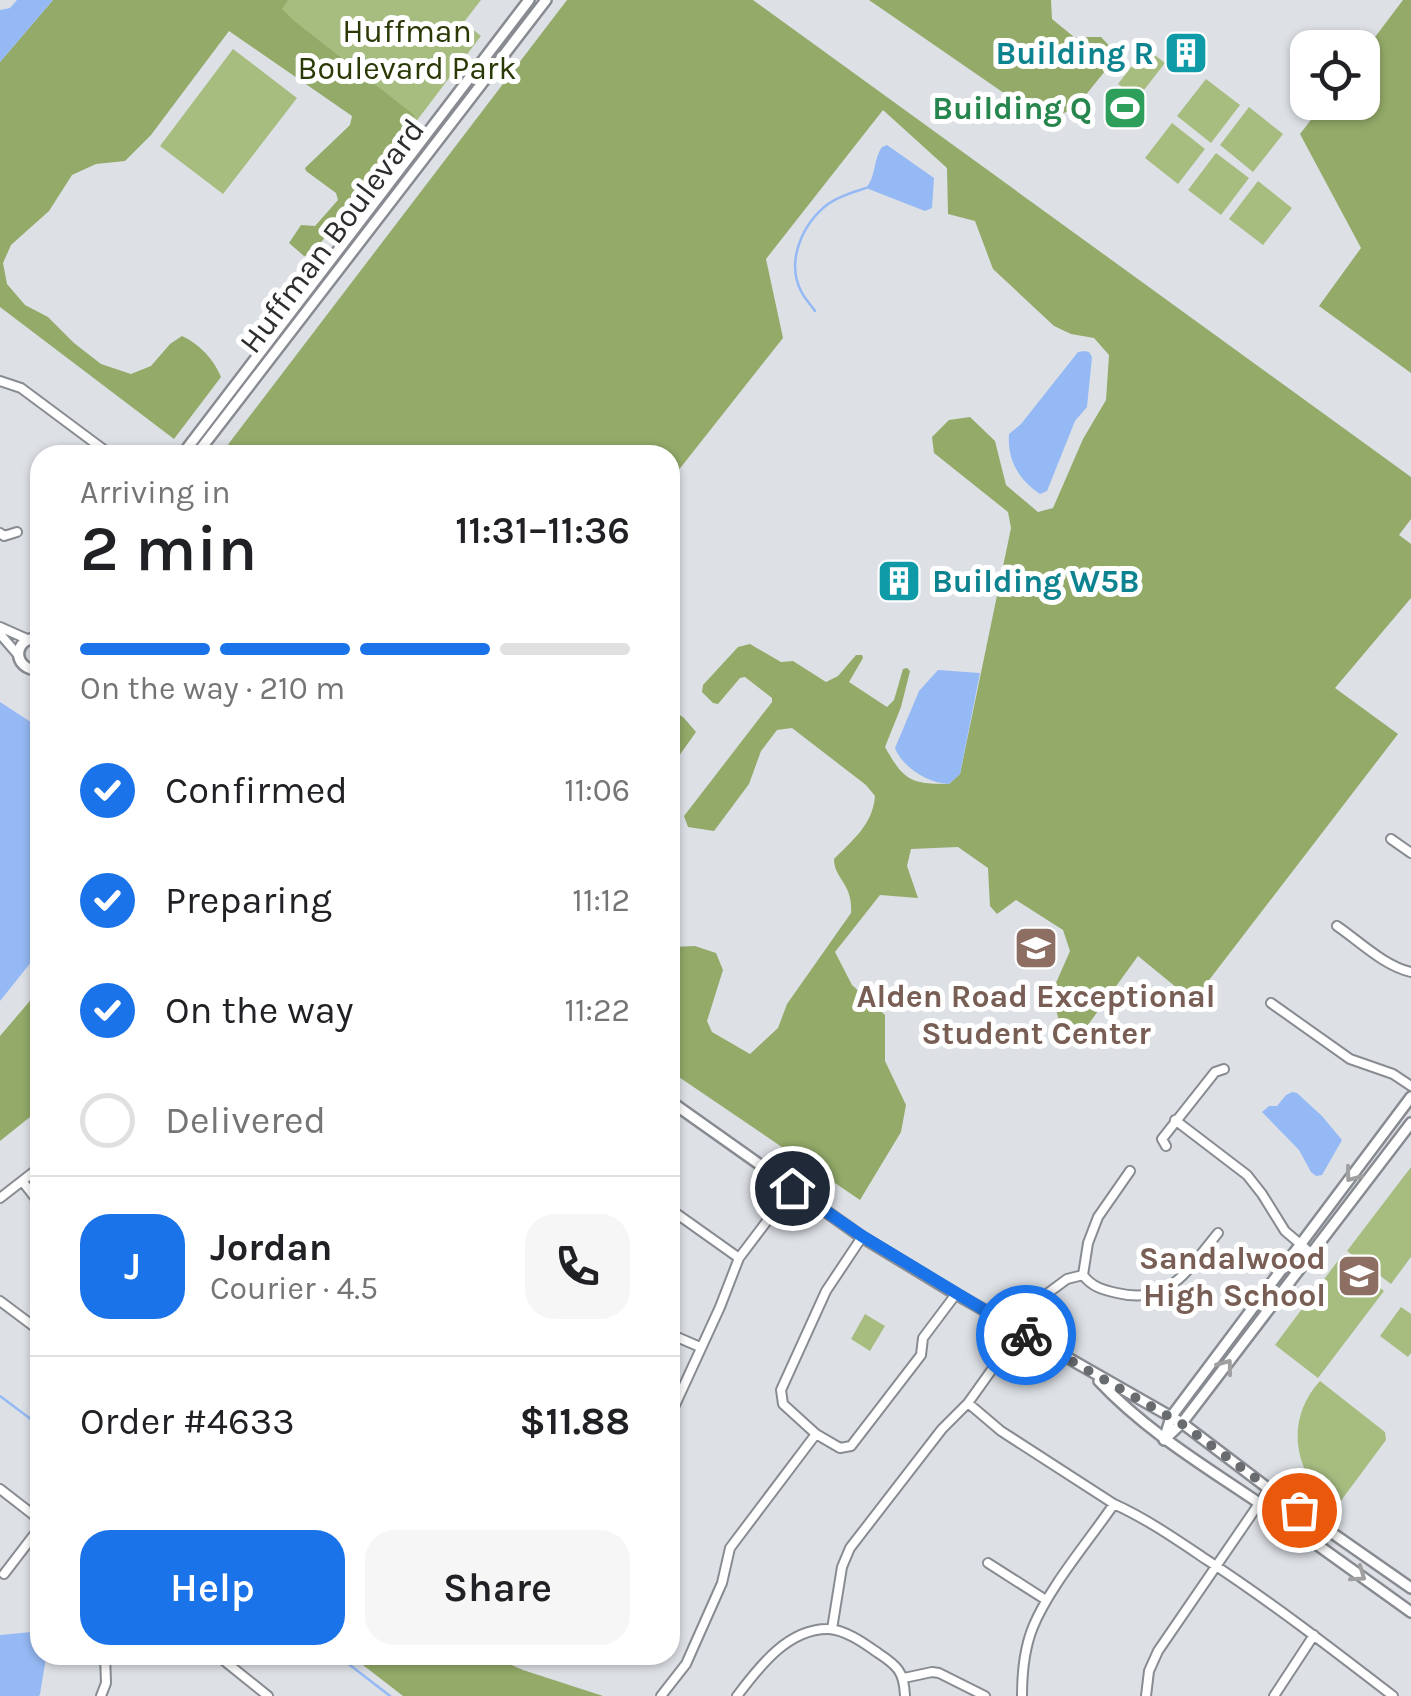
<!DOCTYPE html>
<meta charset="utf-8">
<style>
:root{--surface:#fff;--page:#f6f6f6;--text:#202124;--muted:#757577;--line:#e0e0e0;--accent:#1a73e8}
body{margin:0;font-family:Karla,sans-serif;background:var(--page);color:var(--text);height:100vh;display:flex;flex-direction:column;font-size:38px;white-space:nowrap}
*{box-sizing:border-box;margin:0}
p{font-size:32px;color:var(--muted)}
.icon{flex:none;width:55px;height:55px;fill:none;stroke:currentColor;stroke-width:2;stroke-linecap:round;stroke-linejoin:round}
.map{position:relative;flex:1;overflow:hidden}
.details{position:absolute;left:30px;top:445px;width:650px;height:1220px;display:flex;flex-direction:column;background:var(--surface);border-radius:30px;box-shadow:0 2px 8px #0004}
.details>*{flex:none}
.buttons{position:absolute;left:1290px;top:30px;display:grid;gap:20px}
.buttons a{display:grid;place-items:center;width:90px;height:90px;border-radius:20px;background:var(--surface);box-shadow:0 2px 8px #0004;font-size:50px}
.pin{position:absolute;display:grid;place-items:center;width:85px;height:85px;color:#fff;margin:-42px;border:5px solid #fff;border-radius:50%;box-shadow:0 2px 10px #0007}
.courier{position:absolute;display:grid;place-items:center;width:100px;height:100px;margin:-50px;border:8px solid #1a73e8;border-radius:50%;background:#fff;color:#222;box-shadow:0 2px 12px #0007}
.headline em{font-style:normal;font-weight:600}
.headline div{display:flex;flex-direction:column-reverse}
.headline{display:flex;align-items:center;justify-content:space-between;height:170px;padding:0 50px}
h1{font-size:65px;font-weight:600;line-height:75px}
.bar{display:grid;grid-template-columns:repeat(4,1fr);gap:15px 10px;align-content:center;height:120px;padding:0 50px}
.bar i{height:12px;border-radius:8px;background:var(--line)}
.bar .on{background:var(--accent)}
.bar p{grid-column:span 4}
.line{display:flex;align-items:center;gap:25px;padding:0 50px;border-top:2px solid var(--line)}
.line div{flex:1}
.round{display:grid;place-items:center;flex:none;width:105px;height:105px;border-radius:30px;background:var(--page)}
ol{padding:0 50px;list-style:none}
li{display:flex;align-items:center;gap:30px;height:110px}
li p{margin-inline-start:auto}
li .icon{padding:10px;border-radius:50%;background:var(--accent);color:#fff;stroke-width:4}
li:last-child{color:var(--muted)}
li i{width:55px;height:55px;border:5px solid var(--line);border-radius:50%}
.button{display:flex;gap:20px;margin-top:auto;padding:20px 50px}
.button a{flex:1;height:115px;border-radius:30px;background:var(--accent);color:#fff;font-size:40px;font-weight:600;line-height:115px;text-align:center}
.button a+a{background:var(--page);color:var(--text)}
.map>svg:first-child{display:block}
</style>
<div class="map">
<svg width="1411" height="1696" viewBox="0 0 1411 1696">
<rect width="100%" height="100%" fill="#dde1e6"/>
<path fill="#a7bd80" d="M 261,0 L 481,0 L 464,22 L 481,36 L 415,123 Z
M 1146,48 L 1165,63 L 1137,99 L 1118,84 Z
M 233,49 L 297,98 L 223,194 L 160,146 Z
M 1206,79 L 1240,105 L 1211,143 L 1177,116 Z
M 1249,107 L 1283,134 L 1253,172 L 1220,145 Z
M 1172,123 L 1205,149 L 1178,184 L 1145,158 Z
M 1216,153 L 1249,178 L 1221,215 L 1188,190 Z
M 1258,181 L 1292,208 L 1263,245 L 1229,219 Z
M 1411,1167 L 1411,1257 L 1391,1284 L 1347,1251 Z
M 1340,1258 L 1384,1291 L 1318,1378 L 1275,1345 Z
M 1401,1307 L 1411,1314 L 1411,1353 L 1408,1357 L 1380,1336 Z
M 865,1314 L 885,1326 L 870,1351 L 851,1339 Z
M 1320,1381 L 1385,1432 L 1386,1440 L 1337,1506 C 1294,1478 1283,1421 1320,1381 Z"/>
<path fill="#93aa69" d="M 53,0 L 288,0 L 282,9 L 293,20 L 414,115 L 415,123 L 311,255 L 304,256 L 289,243 L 301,225 L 315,226 L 338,200 L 336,193 L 306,171 L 305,168 L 350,125 L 352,116 L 229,31 L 151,135 L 125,161 L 96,164 L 72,175 L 49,211 L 11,245 L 3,263 L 7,284 L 25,305 L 48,317 L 74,343 L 101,364 L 131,374 L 151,366 L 170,344 L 182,336 C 199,344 214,359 221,377 L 174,439 L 0,307 L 0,62 Z
M 567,0 L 753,0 L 1411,477 L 1411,519 L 1399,535 L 1411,544 L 1411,598 L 1335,688 L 1398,734 L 1193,1001 L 1138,956 L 1077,1040 L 1061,1030 L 1052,992 L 1070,951 L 1063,930 L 1016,900 L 997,914 L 990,906 L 988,868 L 958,847 L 911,849 L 907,866 L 918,898 L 880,895 L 835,952 L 852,985 L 885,1015 L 885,1061 L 906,1105 L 901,1132 L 860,1200 L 670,1071 L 670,947 L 695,946 L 716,953 L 723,970 L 707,1021 L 712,1032 L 750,1054 L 778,1028 L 787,1004 L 851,913 C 853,883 834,879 834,859 C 853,840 873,824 875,796 L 866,785 L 792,728 L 777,730 L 761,751 L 749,784 L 714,831 L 688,827 L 684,816 L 772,702 L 772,698 L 745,677 L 740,678 L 718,704 L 713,703 L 702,692 L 703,685 L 738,647 L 750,644 L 781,662 L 793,661 L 826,682 L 838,676 L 856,655 L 862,655 L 863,658 L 849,682 L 887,707 L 894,700 L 903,669 L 907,668 L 910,671 L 901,707 L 885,747 C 904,781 911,784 949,784 L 960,774 L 1011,528 L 1008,512 L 934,453 L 932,437 L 949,420 L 970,417 L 995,441 L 1006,485 L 1038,512 L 1053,508 L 1083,439 L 1106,400 L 1109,355 L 1094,338 L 1071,334 L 1054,326 L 993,269 L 975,221 L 948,214 L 947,168 L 883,110 L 766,259 L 783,338 L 670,481 L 670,455 L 220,455 Z
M 869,0 L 1051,0 L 1052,19 L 1074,37 L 1101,37 L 1118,55 L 1076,107 L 1046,122 Z
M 1403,0 L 1411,0 L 1411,373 L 1319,306 L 1361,248 L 1300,134 L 1324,103 L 1362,102 L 1363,53 Z
M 670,708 L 684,718 L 696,732 L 674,763 L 670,760 Z
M 40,989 L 40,1109 L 0,1141 L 0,1036 Z
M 350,1655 L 489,1655 L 523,1670 L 603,1696 L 403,1696 Z"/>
<path fill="#95b9f4" d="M 17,0 L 53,0 L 0,62 L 0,10 L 10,8 Z
M 887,145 L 934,178 L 932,208 L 925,211 L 866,188 C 876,177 873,160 882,147 Z
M 1085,351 L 1089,352 L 1092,357 L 1087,407 L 1075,421 L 1047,491 L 1040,494 C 1019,480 1007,460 1009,434 L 1021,424 L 1078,352 Z
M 938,670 L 980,673 L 960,774 L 949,784 C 929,784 902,767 895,748 L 919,691 Z
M 0,702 L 40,728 L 40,951 L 0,1001 Z
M 1292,1092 L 1297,1093 L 1322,1116 L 1342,1140 L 1322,1175 L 1316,1176 L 1311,1172 L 1299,1150 L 1262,1112 L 1269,1106 L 1277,1106 L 1286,1095 Z
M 32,1632 L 40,1633 L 40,1655 L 46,1655 L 46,1658 L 40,1694 L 39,1696 L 0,1696 L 0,1635 Z"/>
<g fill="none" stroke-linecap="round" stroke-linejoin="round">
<path stroke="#95b9f4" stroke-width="2.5" d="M 815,311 C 811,305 804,298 801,291 C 786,261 802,224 828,204 C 839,196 853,192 866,188
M 0,1396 L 40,1426
M 337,1655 L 390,1696"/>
<defs>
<path id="minor" d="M 0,381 L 21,388 L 111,455
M 0,533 L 4,536 L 17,532
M 0,627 L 27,639
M 0,634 L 19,656
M 1391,839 L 1411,853
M 1337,926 C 1359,941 1384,966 1411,972
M 1271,1003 L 1350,1059 L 1393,1074 L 1411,1086
M 1175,1120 L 1247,1175 L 1262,1194 L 1285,1231 L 1312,1254
M 1166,1146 L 1162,1139 L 1215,1072 L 1224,1069
M 23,1182 L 40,1204
M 0,1198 L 40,1167
M 670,1209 L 739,1258
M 862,1237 L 826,1291 L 781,1390 L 783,1404 L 816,1434 L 840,1448 L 851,1446 L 921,1355 L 923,1338 L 956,1294
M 1083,1275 C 1092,1287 1103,1290 1117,1293 C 1170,1306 1188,1269 1218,1233
M 1083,1275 L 1088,1243 L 1098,1217 L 1130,1171
M 0,1301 L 40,1331
M 670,1334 L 700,1347
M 968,1403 L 1001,1431 L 1114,1504 C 1147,1519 1177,1540 1207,1560 C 1271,1602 1332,1649 1393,1696
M 670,1416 L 720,1307 L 739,1258 L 792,1188
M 0,1489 L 40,1520
M 988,1563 L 1046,1600
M 4,1574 L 40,1527
M 832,1629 L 842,1567 L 850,1548 L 942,1429 L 968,1403 L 998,1361 L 1009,1339 L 1020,1331 L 1044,1296 L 1067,1279 L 1083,1275
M 217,1655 L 268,1696
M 904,1678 L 932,1672 L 939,1673 L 985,1696
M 101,1696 L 106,1683 L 105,1655
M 661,1696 L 686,1664 L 722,1583 L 730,1548 L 816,1434
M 737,1696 C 759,1667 788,1628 829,1629 C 846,1630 865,1644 878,1653 C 898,1666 904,1672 905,1696
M 1022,1696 C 1022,1673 1024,1649 1033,1627 C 1050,1586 1088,1542 1114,1504
M 1146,1696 L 1149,1671 L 1158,1651 L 1269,1489
M 1274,1696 L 1314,1635"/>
<path id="tertiary" d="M 182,455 L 529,0
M 196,455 L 546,0
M 40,638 C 12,636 11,671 40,670
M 670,1101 L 862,1237 L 956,1294 L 1182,1423 L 1269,1489 L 1411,1588
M 1099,1381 C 1146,1431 1203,1465 1259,1503 C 1310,1539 1360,1576 1411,1612
M 1166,1438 L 1182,1423 L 1411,1123
M 1164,1440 L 1171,1417 L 1411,1097"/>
</defs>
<use href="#minor" stroke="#888c92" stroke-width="12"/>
<use href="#tertiary" stroke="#888c92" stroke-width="14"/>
<use href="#minor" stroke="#fff" stroke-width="8"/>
<use href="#tertiary" stroke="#fff" stroke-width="9"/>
</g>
<defs><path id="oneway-chevron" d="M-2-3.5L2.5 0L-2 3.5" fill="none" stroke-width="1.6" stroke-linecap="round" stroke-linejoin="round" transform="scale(2.5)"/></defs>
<g stroke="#a0a0a1">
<use href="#oneway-chevron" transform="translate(1352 1175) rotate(127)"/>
<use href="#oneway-chevron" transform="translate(1226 1366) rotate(-53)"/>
<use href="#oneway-chevron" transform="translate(1359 1575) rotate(35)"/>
</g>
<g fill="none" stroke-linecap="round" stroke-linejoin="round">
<path stroke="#696c6f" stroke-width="10" stroke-dasharray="0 18" d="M 1026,1335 L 1182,1424 L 1299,1510"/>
<path stroke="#1a73e8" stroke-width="12" d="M 792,1188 L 862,1236 L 1026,1335"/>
</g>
<defs>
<symbol id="building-square" viewBox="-11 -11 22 22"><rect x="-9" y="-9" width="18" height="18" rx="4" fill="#0f9aa8" stroke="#fff"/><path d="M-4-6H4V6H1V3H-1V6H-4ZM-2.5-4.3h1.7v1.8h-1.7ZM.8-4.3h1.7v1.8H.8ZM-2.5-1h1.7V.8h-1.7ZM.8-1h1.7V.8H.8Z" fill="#fff"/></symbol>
<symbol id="stadium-square" viewBox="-11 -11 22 22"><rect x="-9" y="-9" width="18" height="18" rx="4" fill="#2e9e5b" stroke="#fff"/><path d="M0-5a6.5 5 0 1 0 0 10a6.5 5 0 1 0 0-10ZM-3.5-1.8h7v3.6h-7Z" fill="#fff"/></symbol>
<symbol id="school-square" viewBox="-11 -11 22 22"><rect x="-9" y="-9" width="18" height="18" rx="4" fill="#8d6e63" stroke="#fff"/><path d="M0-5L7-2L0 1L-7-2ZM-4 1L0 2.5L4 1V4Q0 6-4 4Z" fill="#fff"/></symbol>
</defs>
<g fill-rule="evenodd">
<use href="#building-square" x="1161" y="28" width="50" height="50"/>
<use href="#stadium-square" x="1100" y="83" width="50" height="50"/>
<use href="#building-square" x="874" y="556" width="50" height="50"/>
<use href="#school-square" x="1011" y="923" width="50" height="50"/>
<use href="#school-square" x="1334" y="1251" width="50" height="50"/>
</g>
<g text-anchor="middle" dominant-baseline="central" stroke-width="10" stroke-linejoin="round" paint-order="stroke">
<g font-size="32" fill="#2a3906" stroke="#fff">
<text x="407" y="31">Huffman<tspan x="407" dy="37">Boulevard Park</tspan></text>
</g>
<g font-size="32" font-weight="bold" fill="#0d838f" stroke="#fff" text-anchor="end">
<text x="1154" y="53">Building R</text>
<text x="932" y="581" text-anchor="start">Building W5B</text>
</g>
<g font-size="32" font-weight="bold" fill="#27864d" stroke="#fff" text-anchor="end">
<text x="1092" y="108">Building Q</text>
</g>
<g font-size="32" fill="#2b2d2f" stroke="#fff">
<text transform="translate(332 236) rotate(-53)">Huffman Boulevard</text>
</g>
<g font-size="32" font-weight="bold" fill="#785e54" stroke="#fff">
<text x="1036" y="996">Alden Road Exceptional<tspan x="1036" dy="37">Student Center</tspan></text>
<text x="1326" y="1258" text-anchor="end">Sandalwood<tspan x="1326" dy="37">High School</tspan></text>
</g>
</g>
</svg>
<div class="buttons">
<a><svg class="icon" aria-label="locate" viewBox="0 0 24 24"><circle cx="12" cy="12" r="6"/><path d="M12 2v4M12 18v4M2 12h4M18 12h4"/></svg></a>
</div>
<div class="pin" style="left:1299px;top:1510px;background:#ea580c"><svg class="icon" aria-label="bag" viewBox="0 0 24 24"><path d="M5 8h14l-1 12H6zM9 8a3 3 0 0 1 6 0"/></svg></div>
<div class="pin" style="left:792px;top:1188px;background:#1f2937"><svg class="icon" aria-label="home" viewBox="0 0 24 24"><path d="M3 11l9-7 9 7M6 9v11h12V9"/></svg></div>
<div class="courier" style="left:1026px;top:1335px"><svg class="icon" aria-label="bike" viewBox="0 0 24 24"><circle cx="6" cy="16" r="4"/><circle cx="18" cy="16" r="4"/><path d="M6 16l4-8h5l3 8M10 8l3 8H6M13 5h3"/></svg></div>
<section class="details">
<div class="headline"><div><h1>2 min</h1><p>Arriving in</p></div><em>11:31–11:36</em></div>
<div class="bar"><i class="on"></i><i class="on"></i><i class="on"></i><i></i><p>On the way · 210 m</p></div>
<ol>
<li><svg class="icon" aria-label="check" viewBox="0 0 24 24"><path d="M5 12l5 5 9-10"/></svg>Confirmed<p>11:06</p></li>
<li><svg class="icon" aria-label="check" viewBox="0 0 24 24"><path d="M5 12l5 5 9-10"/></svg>Preparing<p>11:12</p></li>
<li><svg class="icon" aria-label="check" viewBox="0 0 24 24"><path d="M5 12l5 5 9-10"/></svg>On the way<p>11:22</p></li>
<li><i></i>Delivered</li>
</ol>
<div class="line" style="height:180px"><b class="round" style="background:var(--accent);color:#fff">J</b><div><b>Jordan</b><p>Courier · 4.5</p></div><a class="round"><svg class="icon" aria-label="phone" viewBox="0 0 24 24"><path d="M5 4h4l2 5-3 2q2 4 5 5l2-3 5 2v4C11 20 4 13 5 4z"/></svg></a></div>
<div class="line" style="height:130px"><div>Order #4633</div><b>$11.88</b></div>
<div class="button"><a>Help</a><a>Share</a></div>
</section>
</div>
